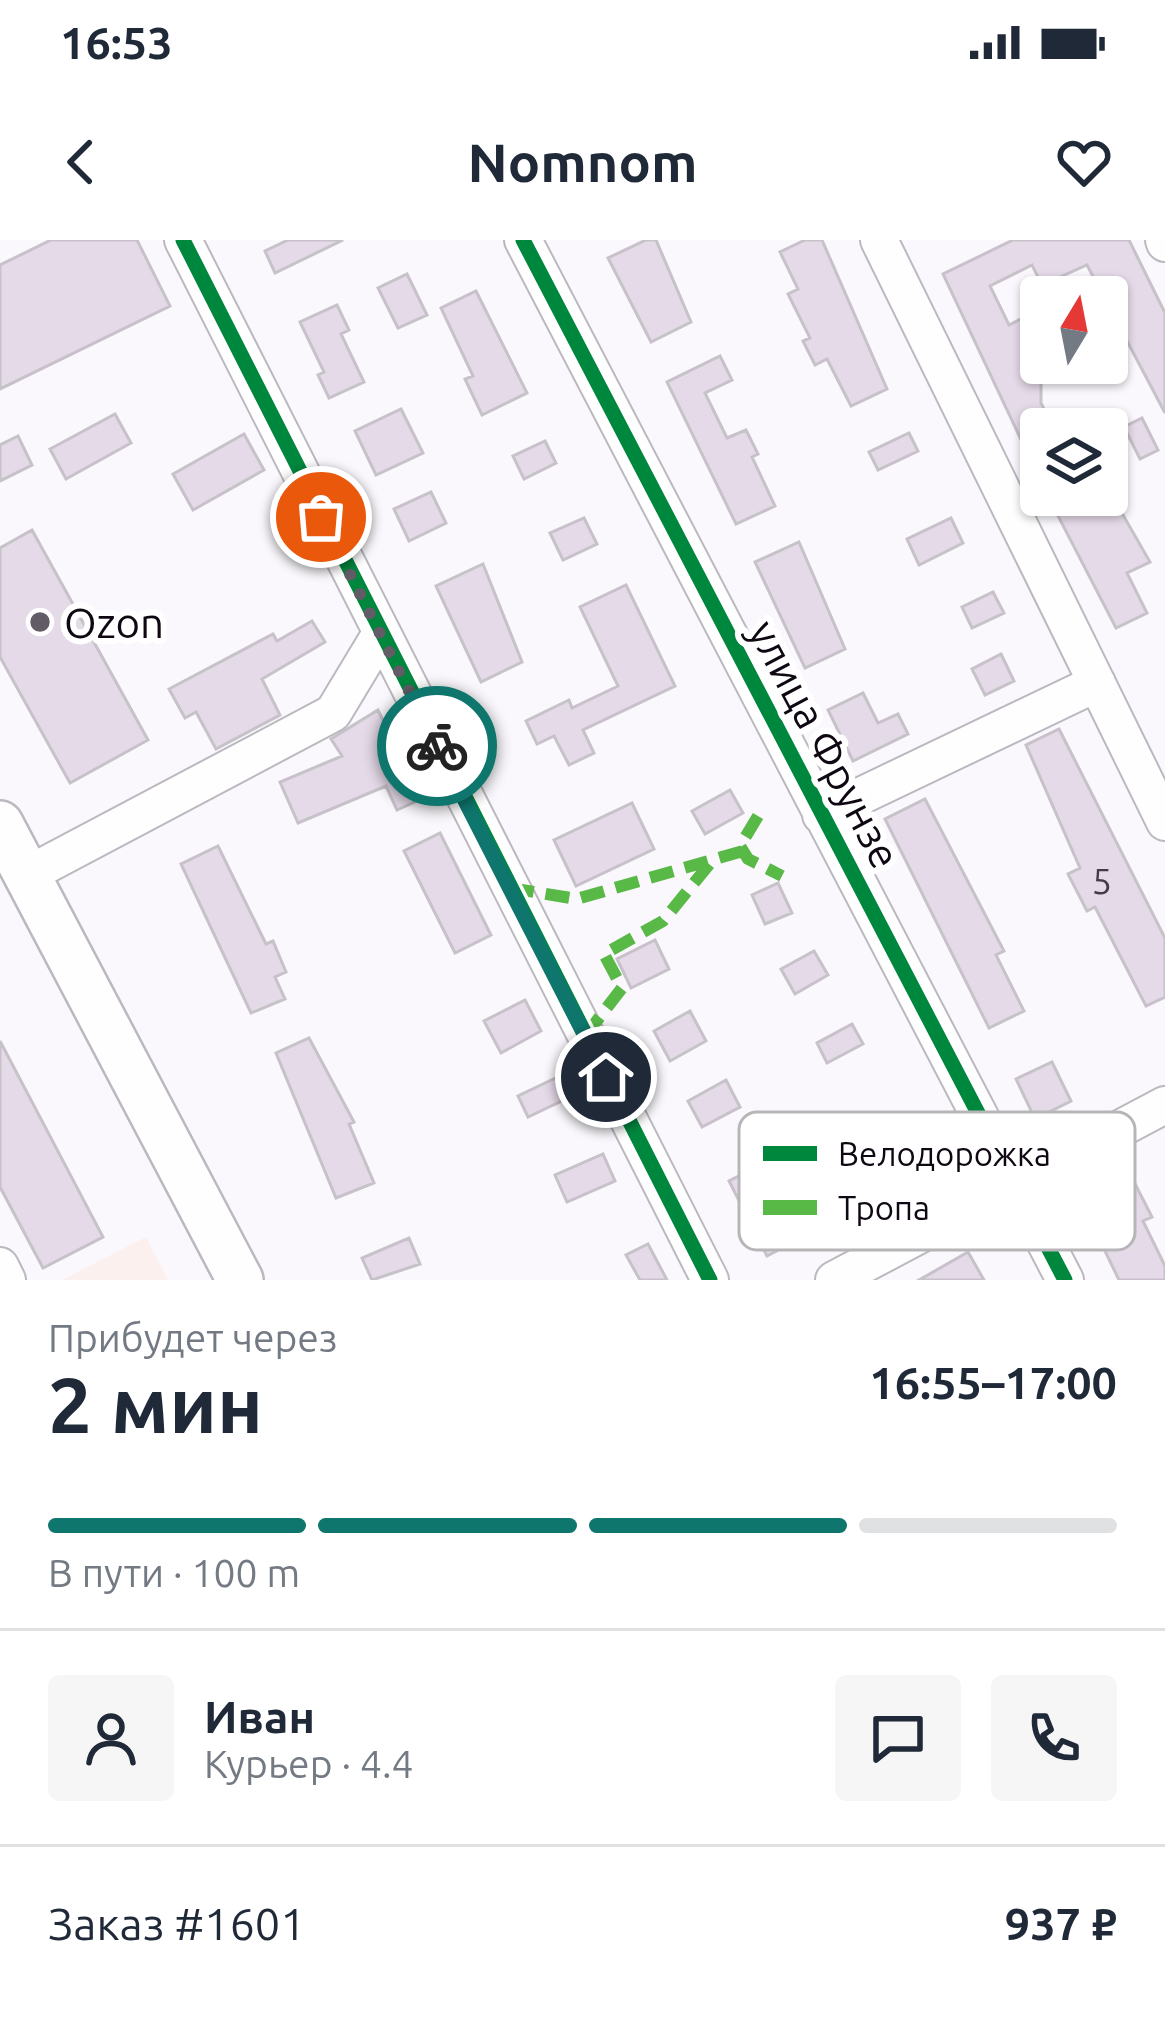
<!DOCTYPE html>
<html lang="ru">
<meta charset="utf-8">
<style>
:root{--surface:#fff;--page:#f6f6f7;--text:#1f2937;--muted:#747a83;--line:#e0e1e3;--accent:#0f766e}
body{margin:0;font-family:Ubuntu,sans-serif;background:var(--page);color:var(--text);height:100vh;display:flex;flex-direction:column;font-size:45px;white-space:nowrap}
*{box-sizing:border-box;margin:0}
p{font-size:39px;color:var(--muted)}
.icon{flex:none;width:66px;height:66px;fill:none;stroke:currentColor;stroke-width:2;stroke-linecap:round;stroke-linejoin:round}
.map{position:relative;height:1040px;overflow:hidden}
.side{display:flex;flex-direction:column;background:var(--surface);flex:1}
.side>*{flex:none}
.needle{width:78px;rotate:10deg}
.tools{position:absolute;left:1020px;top:36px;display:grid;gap:24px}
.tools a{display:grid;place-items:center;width:108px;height:108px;border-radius:12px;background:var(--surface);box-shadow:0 3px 9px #0004;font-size:60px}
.pin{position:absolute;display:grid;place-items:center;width:102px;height:102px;color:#fff;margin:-51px;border:6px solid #fff;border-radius:50%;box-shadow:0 3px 12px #0007}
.courier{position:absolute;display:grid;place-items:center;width:120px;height:120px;margin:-60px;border:9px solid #0f766e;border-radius:50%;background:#fff;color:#222;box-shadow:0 3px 15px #0007}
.overview em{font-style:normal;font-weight:700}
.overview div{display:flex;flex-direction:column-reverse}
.overview{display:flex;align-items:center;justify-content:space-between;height:204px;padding:0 48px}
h1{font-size:78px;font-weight:700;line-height:90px}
.bar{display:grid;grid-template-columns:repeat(4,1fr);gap:18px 12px;align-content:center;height:144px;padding:0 48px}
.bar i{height:15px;border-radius:9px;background:var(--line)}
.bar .selected{background:var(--accent)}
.bar p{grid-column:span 4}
.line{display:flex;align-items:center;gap:30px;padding:0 48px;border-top:3px solid var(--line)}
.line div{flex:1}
.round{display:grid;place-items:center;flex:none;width:126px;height:126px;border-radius:12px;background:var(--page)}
.status{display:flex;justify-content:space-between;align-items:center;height:84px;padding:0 60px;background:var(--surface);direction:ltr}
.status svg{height:33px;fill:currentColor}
header{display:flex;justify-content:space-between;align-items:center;height:156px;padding:0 48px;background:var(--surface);font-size:54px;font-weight:700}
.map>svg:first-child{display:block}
</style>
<div class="status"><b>16:53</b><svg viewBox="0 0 49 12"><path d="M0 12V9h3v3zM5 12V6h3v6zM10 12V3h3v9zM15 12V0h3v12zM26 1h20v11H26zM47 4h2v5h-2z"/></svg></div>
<header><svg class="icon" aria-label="back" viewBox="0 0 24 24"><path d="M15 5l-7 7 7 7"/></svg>Nomnom<svg class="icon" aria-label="heart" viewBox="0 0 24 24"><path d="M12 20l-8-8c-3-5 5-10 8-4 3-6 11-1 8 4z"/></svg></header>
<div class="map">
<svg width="1165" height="1040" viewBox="0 0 1165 1040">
<rect width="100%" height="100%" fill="#faf8fc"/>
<path fill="#fcf0ee" d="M 146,997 L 168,1040 L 62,1040 Z"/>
<path fill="#e5dae8" stroke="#c7c2c9" stroke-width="3" d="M 51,0 L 137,0 L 170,66 L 0,149 L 0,25 Z
M 288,0 L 343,0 L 275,33 L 265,11 Z
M 646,0 L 656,0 L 691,82 L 651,102 L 608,18 Z
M 805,0 L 822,0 L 887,149 L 851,166 L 827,119 L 815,125 L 803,101 L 810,98 L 788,54 L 798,49 L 780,12 Z
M 1013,0 L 1129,0 L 1165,73 L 1165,173 L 1087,25 L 1042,45 L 1032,25 L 990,46 L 1009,85 L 1041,69 L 1041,163 L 1054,189 L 1041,189 L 1041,242 L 943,34 Z
M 407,34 L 427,75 L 398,88 L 378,48 Z
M 476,51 L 527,153 L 482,175 L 465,139 L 473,136 L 441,68 Z
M 337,65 L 349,90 L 341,94 L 364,142 L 329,158 L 318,135 L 324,132 L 300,82 Z
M 720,116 L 732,140 L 705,153 L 727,198 L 746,190 L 758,214 L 752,217 L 775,266 L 736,284 L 667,142 Z
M 401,169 L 423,213 L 376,235 L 355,191 Z
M 115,174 L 131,203 L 66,239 L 50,209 Z
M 1142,178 L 1158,210 L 1140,219 L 1124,187 Z
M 909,193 L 918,211 L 878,230 L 869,212 Z
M 244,194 L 264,230 L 193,270 L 173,234 Z
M 18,196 L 32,225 L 0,241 L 0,205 Z
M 545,201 L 556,223 L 524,239 L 513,216 Z
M 1107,247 L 1150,322 L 1127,333 L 1147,373 L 1116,388 L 1055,270 L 1086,255 L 1107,258 Z
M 431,252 L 446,283 L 409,301 L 394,269 Z
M 584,278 L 597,304 L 563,320 L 550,293 Z
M 951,278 L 963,303 L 919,325 L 907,299 Z
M 32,290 L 148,500 L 70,543 L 0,417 L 0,308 Z
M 799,302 L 845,409 L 805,428 L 755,322 Z
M 483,324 L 522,422 L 481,442 L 436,346 Z
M 626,345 L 675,446 L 583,490 L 594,513 L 569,525 L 554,496 L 537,504 L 526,481 L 569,460 L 572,468 L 618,446 L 580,367 Z
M 993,352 L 1004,373 L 972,388 L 962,367 Z
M 312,381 L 325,402 L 262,439 L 280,475 L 216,509 L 196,472 L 185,478 L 169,449 L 273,394 L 277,401 Z
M 1001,414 L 1014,441 L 985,455 L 972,429 Z
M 863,453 L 878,483 L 898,474 L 908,494 L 853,521 L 828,470 Z
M 378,470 L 421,559 L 397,570 L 386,546 L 298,583 L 280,542 L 342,516 L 331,499 Z
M 1059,489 L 1165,698 L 1165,757 L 1146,766 L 1095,667 L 1087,671 L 1068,634 L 1080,628 L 1026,505 Z
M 730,550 L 743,573 L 705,594 L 692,571 Z
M 925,559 L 1004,711 L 996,715 L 1024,771 L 989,788 L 885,579 Z
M 632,563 L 654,609 L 576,646 L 554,600 Z
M 440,593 L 491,695 L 455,713 L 404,611 Z
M 218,606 L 266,704 L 273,701 L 286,732 L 275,737 L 285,759 L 251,773 L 181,624 Z
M 778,643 L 792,673 L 765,684 L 752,655 Z
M 655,700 L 669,729 L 631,748 L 617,719 Z
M 814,711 L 828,735 L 795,754 L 781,729 Z
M 525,760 L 541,791 L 501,813 L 484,781 Z
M 690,771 L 706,801 L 670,821 L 654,791 Z
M 852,784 L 863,804 L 827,823 L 817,803 Z
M 309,798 L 354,882 L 349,884 L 374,943 L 336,958 L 276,813 Z
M 0,801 L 103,997 L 43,1028 L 0,947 Z
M 1052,822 L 1071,861 L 1035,879 L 1016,839 Z
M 562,835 L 572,856 L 528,877 L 518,856 Z
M 726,840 L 740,867 L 702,887 L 688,861 Z
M 603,914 L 615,941 L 567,962 L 555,935 Z
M 773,919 L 782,937 L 762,947 L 781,982 L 814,965 L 824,986 L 767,1016 L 729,941 Z
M 1127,928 L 1152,977 L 1143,981 L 1165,1026 L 1165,1040 L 1119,1040 L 1077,953 Z
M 409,998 L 420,1024 L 372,1040 L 362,1018 Z
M 648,1004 L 667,1040 L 640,1040 L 626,1015 Z
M 968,1012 L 984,1040 L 919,1040 Z"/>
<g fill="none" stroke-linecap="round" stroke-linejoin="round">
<defs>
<path id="minor" d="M 183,0 L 710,1040
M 523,0 L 1065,1040
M 879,0 L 1165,582
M 1164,0 L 1165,3
M 821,575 L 1097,443
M 27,635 L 333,473 L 380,395
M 0,1026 L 7,1040
M 834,1040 L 1165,865"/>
<path id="major" d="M 0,584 L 240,1040"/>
</defs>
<use href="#minor" stroke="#bcb8c0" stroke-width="40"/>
<use href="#major" stroke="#bcb8c0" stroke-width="50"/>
<use href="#minor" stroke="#fefeff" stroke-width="36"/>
<use href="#major" stroke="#fefeff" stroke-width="45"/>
<path stroke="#58b947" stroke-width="12" stroke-dasharray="24 12" stroke-linecap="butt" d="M 758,576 L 740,606 L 748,619 L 782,636
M 510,648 L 577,659 L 743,611
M 585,796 L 622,748 L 604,714 L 663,681 L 716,616"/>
<defs>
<path id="cycleway" d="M 183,0 L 710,1040
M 523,0 L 1065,1040"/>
</defs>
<use href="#cycleway" stroke="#fff" stroke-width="22"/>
<use href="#cycleway" stroke="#00873e" stroke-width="15"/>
</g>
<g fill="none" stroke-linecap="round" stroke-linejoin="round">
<path stroke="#615c65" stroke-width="12" stroke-dasharray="0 21.6" d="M 321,277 L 437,506"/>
<path stroke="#0f766e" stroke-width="15" d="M 437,506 L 606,837"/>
</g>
<circle fill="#615c65" stroke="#fff" stroke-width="4.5" cx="40" cy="382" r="12"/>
<g text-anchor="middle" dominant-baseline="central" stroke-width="12" stroke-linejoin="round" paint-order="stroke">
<g font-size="36" fill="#443c48">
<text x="1102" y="640">5</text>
</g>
<g font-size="42" fill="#0f0813" stroke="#fff" text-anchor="start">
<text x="64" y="382">Ozon</text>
</g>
<g font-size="42" fill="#0f0813" stroke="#fff">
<text transform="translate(825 504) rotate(62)">улица Фрунзе</text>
</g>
</g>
<rect x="739" y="872" width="396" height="138" rx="18" fill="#fff" stroke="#b7b5b8" stroke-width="3"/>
<rect x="763" y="906" width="54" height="15" fill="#00873e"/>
<rect x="763" y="960" width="54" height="15" fill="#58b947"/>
<g font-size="33" fill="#0f0813">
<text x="838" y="926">Велодорожка</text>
<text x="838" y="980">Тропа</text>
</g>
</svg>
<div class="tools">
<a><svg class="needle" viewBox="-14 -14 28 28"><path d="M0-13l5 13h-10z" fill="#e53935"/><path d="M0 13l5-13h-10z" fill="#747a83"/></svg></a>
<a><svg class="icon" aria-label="layers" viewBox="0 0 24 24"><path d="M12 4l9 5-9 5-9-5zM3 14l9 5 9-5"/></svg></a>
</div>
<div class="pin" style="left:321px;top:277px;background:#ea580c"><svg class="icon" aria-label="bag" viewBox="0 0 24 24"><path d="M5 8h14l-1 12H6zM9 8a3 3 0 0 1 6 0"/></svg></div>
<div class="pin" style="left:606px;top:837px;background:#1f2937"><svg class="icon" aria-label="home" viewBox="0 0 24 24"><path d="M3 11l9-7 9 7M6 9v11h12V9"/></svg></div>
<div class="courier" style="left:437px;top:506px"><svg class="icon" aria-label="bike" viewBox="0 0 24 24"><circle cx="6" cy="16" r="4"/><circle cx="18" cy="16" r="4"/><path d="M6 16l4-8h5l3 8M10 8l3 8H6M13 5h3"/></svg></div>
</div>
<section class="side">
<div class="overview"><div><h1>2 мин</h1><p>Прибудет через</p></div><em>16:55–17:00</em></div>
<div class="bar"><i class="selected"></i><i class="selected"></i><i class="selected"></i><i></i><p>В пути · 100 m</p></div>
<div class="line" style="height:216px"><a class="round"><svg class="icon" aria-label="person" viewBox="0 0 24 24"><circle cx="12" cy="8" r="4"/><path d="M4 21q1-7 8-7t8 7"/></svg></a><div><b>Иван</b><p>Курьер · 4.4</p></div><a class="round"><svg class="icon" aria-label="chat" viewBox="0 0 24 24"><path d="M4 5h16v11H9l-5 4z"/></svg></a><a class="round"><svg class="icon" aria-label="phone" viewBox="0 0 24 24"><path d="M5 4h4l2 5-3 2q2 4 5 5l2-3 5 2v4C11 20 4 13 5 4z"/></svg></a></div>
<div class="line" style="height:156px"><div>Заказ #1601</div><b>937 ₽</b></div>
</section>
